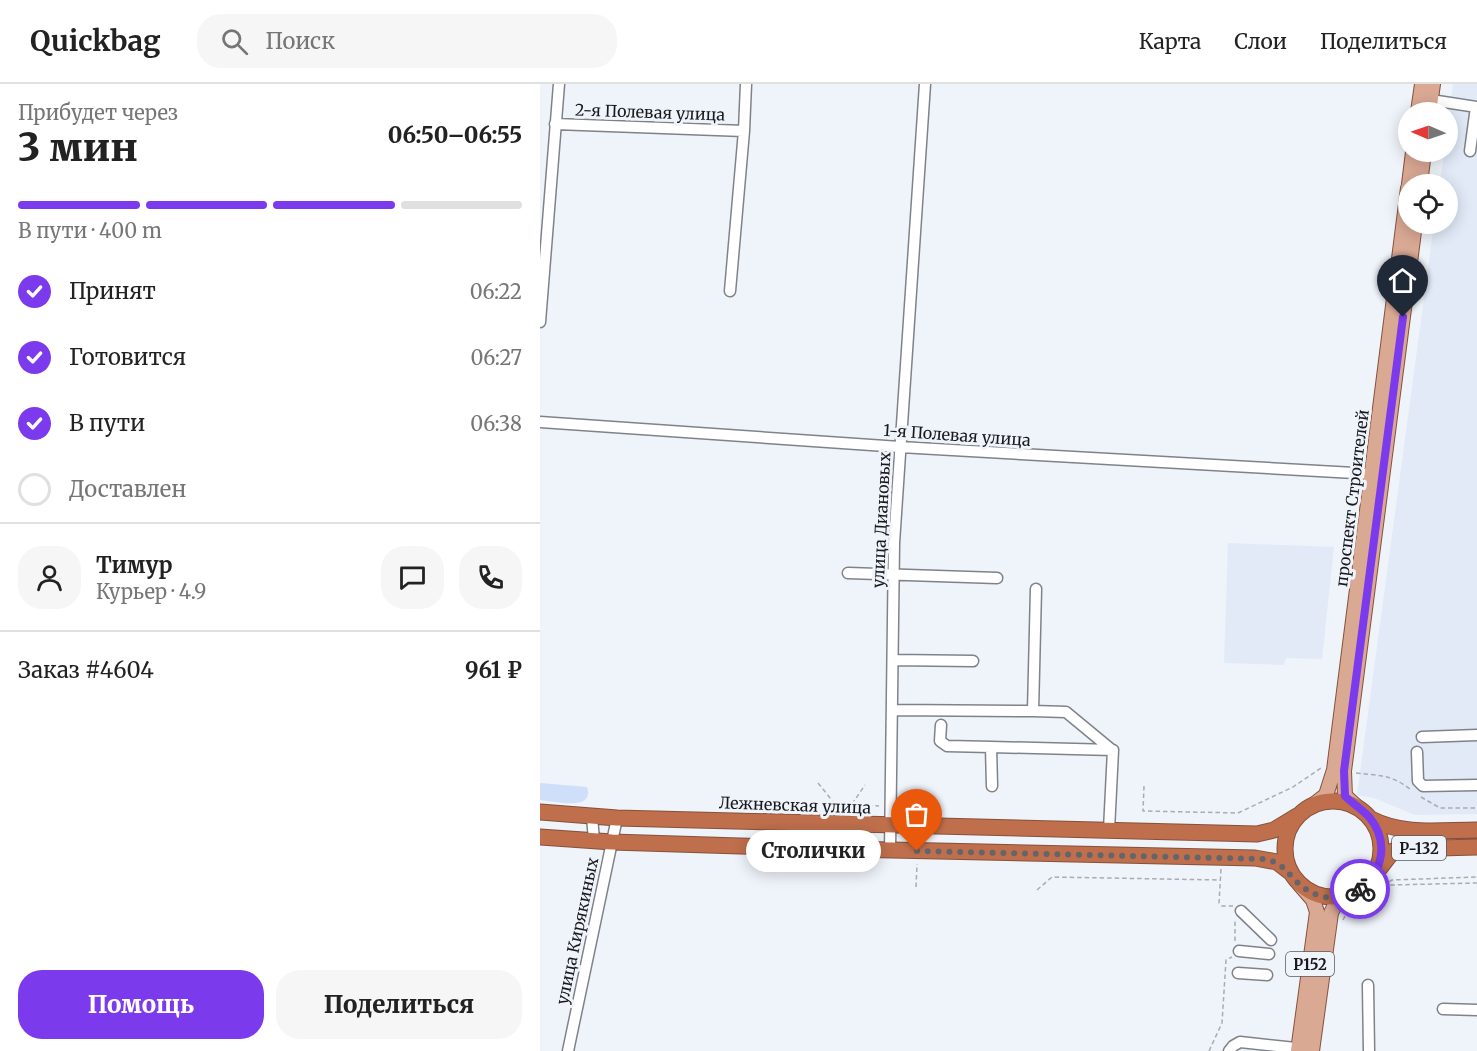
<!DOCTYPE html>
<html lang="ru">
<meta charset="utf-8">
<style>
:root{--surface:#fff;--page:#f6f6f6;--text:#222;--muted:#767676;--line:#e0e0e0;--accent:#7c3aed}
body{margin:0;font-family:Merriweather,serif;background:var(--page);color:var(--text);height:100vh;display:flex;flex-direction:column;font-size:22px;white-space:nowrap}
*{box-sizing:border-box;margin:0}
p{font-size:20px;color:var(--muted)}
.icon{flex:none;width:33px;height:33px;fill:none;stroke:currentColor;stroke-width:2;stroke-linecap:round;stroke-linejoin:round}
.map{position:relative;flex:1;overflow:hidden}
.side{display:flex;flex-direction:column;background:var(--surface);width:540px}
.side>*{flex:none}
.needle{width:39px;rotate:272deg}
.fabs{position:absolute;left:858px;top:18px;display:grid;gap:12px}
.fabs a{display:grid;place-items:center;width:60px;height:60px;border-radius:50%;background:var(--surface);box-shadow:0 3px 15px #0003;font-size:30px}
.pin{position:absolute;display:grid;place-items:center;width:51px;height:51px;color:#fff;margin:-62px -26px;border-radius:50% 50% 50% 0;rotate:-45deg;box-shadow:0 0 6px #0007}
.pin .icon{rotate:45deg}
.courier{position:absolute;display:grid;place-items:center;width:60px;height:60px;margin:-30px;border:4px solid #7c3aed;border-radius:50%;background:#fff;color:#222;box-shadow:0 2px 8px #0007}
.bubble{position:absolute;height:42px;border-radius:21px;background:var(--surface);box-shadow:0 3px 15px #0003;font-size:20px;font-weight:800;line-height:42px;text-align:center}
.summary em{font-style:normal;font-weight:800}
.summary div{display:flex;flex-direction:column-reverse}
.summary{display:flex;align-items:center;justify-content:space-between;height:102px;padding:0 18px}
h1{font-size:39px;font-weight:800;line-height:45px}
.bar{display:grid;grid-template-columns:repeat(4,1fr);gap:9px 6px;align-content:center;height:72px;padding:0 18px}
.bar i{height:8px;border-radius:4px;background:var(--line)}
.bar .on{background:var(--accent)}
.bar p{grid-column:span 4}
.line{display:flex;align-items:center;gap:15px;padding:0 18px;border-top:2px solid var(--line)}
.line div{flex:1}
.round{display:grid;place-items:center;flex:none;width:63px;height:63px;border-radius:24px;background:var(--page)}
ol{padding:0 18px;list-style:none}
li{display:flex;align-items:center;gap:18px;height:66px}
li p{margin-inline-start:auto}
li .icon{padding:6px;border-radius:50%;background:var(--accent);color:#fff;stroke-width:4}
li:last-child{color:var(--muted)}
li i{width:33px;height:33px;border:3px solid var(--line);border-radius:50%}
.cta{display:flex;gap:12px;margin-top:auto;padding:12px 18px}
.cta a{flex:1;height:69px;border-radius:24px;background:var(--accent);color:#fff;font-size:24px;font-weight:800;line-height:69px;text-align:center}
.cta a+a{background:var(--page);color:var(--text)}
header{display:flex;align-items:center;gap:36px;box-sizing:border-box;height:84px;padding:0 30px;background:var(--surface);border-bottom:2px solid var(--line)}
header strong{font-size:28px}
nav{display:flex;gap:33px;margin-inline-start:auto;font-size:21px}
.search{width:420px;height:54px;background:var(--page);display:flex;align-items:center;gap:15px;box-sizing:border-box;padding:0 21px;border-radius:24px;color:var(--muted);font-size:22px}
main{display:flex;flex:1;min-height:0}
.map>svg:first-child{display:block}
</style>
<header>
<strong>Quickbag</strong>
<div class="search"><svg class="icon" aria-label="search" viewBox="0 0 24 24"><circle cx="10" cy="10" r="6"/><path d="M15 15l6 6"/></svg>Поиск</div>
<nav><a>Карта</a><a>Слои</a><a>Поделиться</a></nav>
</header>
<main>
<section class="side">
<div class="summary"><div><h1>3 мин</h1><p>Прибудет через</p></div><em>06:50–06:55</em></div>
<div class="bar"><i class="on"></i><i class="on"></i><i class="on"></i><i></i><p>В пути · 400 m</p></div>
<ol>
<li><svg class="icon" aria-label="check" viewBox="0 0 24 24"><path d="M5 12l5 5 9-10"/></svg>Принят<p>06:22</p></li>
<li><svg class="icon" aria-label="check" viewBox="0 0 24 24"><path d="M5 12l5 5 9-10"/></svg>Готовится<p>06:27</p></li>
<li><svg class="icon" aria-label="check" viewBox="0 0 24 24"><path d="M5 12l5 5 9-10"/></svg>В пути<p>06:38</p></li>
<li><i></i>Доставлен</li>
</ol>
<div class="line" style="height:108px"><a class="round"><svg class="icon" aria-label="person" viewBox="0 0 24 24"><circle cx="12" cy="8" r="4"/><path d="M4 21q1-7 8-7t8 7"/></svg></a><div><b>Тимур</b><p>Курьер · 4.9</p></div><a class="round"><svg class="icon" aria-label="chat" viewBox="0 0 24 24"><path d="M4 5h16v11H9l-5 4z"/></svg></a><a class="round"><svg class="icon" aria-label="phone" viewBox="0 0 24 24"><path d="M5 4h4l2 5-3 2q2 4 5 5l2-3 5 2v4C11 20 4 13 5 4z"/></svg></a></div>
<div class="line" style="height:78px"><div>Заказ #4604</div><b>961 ₽</b></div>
<div class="cta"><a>Помощь</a><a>Поделиться</a></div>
</section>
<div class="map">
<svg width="937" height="967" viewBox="0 0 937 967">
<rect width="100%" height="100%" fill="#eff3fa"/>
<path fill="#e2eaf8" d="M 913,0 L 937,0 L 937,730 L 875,731 L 834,714 L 817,711 L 894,140 L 908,140 L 908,100 L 900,100 L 904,68 L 908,68 L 908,43 Z
M 688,459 L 794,463 L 782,575 L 746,574 L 744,581 L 684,579 Z"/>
<path fill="#cfdef9" d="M 0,699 L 47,703 C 55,728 13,717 0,716 Z
M 801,781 L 823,782 L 814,792 L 801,798 Z"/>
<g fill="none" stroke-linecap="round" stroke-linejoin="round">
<defs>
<path id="minor" d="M 891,16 L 937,23
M 15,40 L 204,47
M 930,67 L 936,23
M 190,207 L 204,47 L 206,0
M 0,238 L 19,0
M 0,338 L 360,363 L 832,390
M 308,489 L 457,494
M 353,576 L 433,577
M 353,626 L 493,627 L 496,505
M 493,627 L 526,628 L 572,666
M 401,641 L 400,657 L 407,662 L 451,663 L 452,702
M 882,653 L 937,651
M 451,663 L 573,666 L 569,746
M 877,668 L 878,697 L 883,702 L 937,701
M 52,732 L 54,757
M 350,767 L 354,459 L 385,0
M 701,827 L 731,856
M 699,867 L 729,870
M 698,889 L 727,891
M 828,901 L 829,967
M 903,925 L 937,926
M 28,967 L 77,734
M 689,967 L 693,962 L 700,958 L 765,965"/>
<path id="major" d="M 878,28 L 882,0
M 889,28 L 893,0
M 869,100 L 873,68
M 880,100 L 884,68
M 773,721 L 786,711 L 794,686 L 868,104
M 817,723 L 805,712 L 804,687 L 875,140
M 758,967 L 777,828 L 773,816 L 760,801
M 772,967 L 791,829 L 796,819 L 806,813"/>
<path id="highway" d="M745 765a48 48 0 1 1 96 0a48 48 0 1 1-96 0Z
M 0,728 L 77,734 L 717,750 L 734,746 L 757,732
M 831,735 C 864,752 900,746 937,746
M 0,753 L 72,758 L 260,764 L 715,774 L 737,778 L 750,788
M 840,784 L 853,767 L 860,765 L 937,763"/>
</defs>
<use href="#minor" stroke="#7f8389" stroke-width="13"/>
<use href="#major" stroke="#85513b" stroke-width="16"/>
<use href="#highway" stroke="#85513b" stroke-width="17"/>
<path stroke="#a9acb1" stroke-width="1.5" stroke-dasharray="4.5 3" stroke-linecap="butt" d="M 816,689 C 840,692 850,690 870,705
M 278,699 L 295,720 L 339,722
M 604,702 L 603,727 L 698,729 L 753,703 L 781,684
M 881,713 L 900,724 L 937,724
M 312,720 L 325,701
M 362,722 L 380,723
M 681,785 L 679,819 L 682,822 L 693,822
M 376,803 L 377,780
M 497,806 L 512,793 L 680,796
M 817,817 L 852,796 L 937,793
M 803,836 L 807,828 L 850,801 L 937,799
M 695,857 L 695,835
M 669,967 L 682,939 L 686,876 L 692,873"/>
<use href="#minor" stroke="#fff" stroke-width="10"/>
<use href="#major" stroke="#d9a994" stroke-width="14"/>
<use href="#highway" stroke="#bf6f4c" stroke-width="15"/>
</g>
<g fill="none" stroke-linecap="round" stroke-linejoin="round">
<path stroke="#63656a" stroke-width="6" stroke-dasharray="0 10.8" d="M 377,767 L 722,775 C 740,777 745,786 756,797 C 774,815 799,820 820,805"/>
<path stroke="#7c3aed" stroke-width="8" d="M 820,805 C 843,788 849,758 830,734 C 823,726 813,720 805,712 L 804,687 L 863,233"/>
</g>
<g text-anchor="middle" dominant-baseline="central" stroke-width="6" stroke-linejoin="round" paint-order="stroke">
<g fill="#eff3fa" stroke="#585a5f" stroke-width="1.5">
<rect x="852" y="752" width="54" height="24" rx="4.5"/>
<rect x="746" y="868" width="48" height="24" rx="4.5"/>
</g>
<g font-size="15" font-weight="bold" fill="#18191c">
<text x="879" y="764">Р-132</text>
<text x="770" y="880">Р152</text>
</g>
<g font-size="16" fill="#18191c" stroke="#eff3fa">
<text transform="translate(110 28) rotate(2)">2-я Полевая улица</text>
<text transform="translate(417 351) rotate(4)">1-я Полевая улица</text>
<text transform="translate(812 414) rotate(-83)">проспект Строителей</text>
<text transform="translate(341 436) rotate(-87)">улица Диановых</text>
<text transform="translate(255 721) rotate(2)">Лежневская улица</text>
<text transform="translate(37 847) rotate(-78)">улица Кирякиных</text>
</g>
</g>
</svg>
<div class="fabs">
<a><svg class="needle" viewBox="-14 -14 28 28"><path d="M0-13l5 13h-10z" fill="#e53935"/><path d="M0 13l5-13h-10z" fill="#767676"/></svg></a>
<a><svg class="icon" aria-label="locate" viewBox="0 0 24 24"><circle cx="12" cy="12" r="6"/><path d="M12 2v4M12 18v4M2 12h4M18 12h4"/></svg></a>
</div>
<div class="pin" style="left:377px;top:767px;background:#ea580c"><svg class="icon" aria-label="bag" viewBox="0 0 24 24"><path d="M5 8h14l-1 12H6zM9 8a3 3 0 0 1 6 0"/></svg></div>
<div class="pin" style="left:863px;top:233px;background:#1f2937"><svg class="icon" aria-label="home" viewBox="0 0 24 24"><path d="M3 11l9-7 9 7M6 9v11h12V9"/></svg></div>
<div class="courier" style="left:820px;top:805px"><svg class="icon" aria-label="bike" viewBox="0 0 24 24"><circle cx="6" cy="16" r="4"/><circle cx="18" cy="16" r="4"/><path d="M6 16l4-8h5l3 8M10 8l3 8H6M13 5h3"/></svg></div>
<div class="bubble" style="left:206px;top:746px;width:135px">Столички</div>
</div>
</main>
